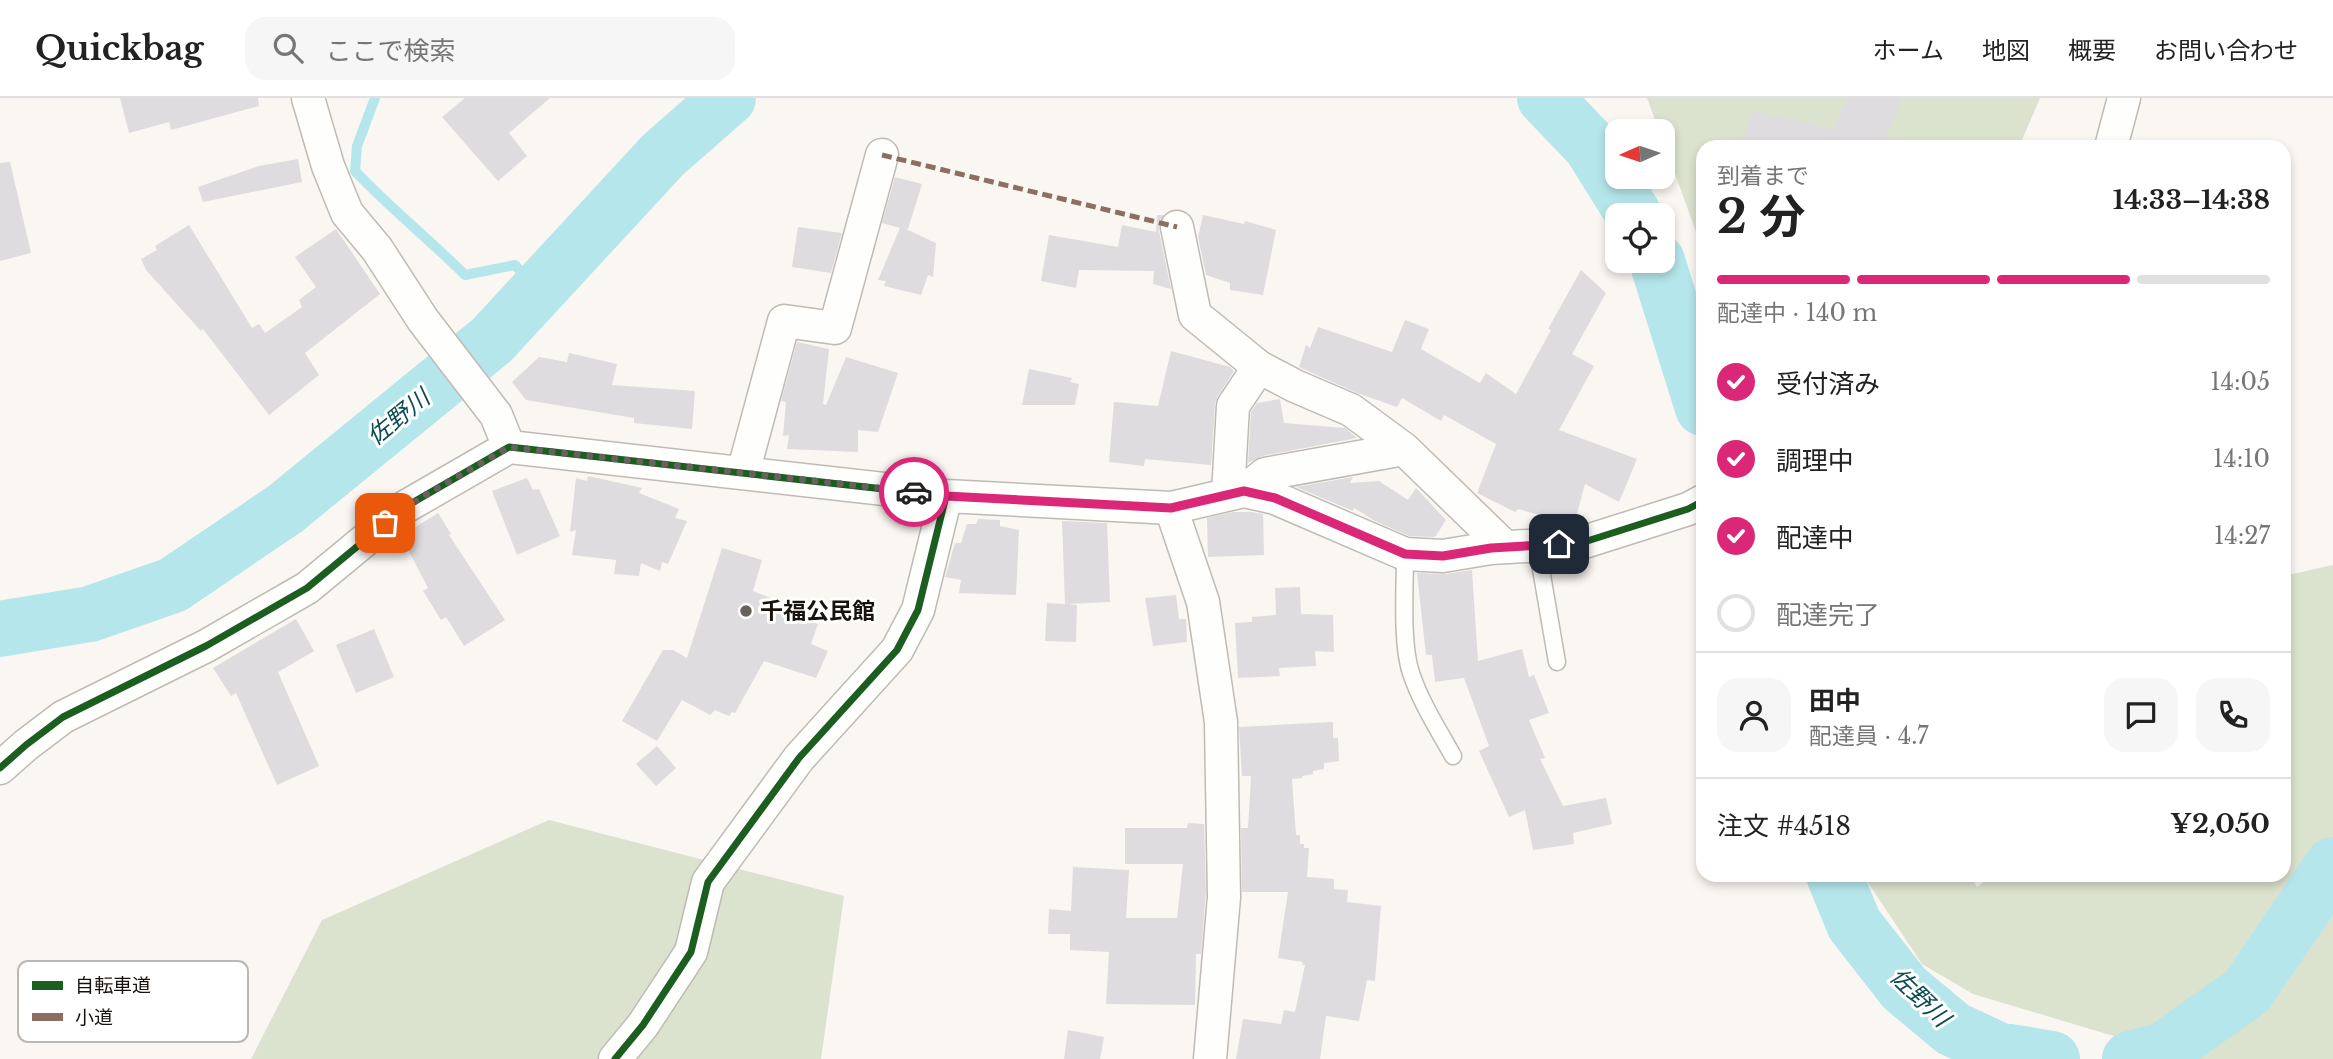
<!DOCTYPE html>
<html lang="ja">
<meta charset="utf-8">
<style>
:root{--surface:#fff;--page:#f6f6f6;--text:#222;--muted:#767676;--line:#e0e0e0;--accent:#db2777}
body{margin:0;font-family:"Libre Baskerville","Noto Sans JP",serif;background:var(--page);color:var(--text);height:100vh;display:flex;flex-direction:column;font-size:26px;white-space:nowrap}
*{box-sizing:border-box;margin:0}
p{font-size:23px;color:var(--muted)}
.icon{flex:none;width:38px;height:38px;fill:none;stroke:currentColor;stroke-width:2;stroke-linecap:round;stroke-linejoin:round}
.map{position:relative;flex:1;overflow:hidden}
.details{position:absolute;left:1696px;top:42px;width:595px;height:742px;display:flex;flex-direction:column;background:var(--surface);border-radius:21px;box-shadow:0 4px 10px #0003}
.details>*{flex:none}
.needle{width:46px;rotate:267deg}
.buttons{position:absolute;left:1605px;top:21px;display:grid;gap:14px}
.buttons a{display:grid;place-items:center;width:70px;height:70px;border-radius:14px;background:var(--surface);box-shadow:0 4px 10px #0003;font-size:35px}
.pin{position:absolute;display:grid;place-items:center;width:60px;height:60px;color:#fff;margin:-30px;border-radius:14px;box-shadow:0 4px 10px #0006}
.courier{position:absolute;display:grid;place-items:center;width:70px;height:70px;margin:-35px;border:5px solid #db2777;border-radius:50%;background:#fff;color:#222;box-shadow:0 2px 9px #0007}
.head em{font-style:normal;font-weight:700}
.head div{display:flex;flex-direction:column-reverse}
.head{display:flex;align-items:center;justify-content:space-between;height:119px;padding:0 21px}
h1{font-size:46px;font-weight:700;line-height:52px}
.bar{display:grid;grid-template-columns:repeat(4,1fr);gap:10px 7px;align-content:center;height:84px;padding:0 21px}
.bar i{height:9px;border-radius:5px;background:var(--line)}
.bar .selected{background:var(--accent)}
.bar p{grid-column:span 4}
.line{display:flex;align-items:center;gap:18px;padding:0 21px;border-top:2px solid var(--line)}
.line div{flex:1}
.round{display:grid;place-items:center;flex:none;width:74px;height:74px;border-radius:21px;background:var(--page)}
ol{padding:0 21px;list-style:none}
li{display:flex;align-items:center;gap:21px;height:77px}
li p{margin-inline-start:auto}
li .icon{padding:7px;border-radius:50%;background:var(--accent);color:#fff;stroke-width:4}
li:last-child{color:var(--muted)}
li i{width:38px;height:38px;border:4px solid var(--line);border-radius:50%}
header{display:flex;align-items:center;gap:42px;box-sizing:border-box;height:98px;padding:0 35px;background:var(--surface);border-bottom:2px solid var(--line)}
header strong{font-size:33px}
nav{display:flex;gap:38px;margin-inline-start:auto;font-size:24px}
.search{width:490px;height:63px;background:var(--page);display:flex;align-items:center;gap:18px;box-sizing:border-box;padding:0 24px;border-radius:21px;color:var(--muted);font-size:26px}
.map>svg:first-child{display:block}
</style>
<header>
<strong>Quickbag</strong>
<div class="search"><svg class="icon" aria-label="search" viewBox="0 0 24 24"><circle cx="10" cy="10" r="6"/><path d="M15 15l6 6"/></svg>ここで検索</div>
<nav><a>ホーム</a><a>地図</a><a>概要</a><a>お問い合わせ</a></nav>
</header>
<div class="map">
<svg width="2333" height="961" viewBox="0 0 2333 961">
<rect width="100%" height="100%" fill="#faf6f2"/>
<path fill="#dbe2cd" d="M 1647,0 L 2040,0 L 2019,49 L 1703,49 L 1703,153 L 1663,42 L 1662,33 L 1659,33 Z
M 2333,467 L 2333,961 L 2191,961 L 1973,896 L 1922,866 L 1863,777 L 1969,777 L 1977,789 L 1993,777 L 2284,777 L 2284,478 Z
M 549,722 L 844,798 L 821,961 L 251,961 L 322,822 Z"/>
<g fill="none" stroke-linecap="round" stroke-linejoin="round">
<path stroke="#b5e6eb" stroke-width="10" d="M 375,0 L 357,48 L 355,73 C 390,110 429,141 465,177 L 515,167 L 538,192"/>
<path stroke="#b5e6eb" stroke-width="56" d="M 1545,0 L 1591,48 L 1634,117
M 1657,163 L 1703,310
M 0,531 L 90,516 L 173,487 L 285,411 L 492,242 L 663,57 L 728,0
M 1834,777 L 1854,826 L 1904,890 L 1953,931 L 1998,952 L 2052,961
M 2130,961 L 2164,952 L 2247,893 L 2333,767"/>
</g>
<path fill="#dfdcdf" d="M 120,0 L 258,0 L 259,8 L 171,32 L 169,24 L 129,35 Z
M 465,0 L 550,0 L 509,35 L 527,58 L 498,83 L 442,19 Z
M 1847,0 L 1901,0 L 1893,24 L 1881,49 L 1739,49 L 1754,13 L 1773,20 L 1775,16 L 1834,32 Z
M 298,61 L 302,84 L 203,104 L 198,89 L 259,68 Z
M 10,64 L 31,155 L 0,163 L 0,65 Z
M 895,79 L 922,86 L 908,131 L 904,130 L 936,145 L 933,179 L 928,177 L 921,197 L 884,188 L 886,183 L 878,182 L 900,130 L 882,125 Z
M 1157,117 L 1164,117 L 1159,124 L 1159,133 L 1171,191 L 1153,186 L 1154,173 L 1079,172 L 1076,190 L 1041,183 L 1049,137 L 1118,149 L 1122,127 L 1156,134 Z
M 1203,117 L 1244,126 L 1245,123 L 1276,132 L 1263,197 L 1230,192 L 1230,185 L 1206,177 L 1198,139 Z
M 189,127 L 252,230 L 259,226 L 265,235 L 302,209 L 299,202 L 316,189 L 295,159 L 336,131 L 380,196 L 305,255 L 319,277 L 269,317 L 203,231 L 201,233 L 146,172 L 141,161 L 157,152 L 155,148 Z
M 798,129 L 842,135 L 831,175 L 792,169 Z
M 1581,172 L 1606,195 L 1572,256 L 1594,268 L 1559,332 L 1637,361 L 1619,404 L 1585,386 L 1574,427 L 1518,411 L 1515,414 L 1477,395 L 1496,346 L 1444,317 L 1441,323 L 1402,300 L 1397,309 L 1357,295 L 1299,269 L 1306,247 L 1310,250 L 1318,229 L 1392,254 L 1405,222 L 1429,231 L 1421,251 L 1480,285 L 1486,275 L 1516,296 L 1551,232 L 1548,231 Z
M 797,244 L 829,251 L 823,306 L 826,307 L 846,259 L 898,275 L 878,334 L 858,332 L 858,354 L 787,351 L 789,337 L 783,338 L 786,304 L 781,303 Z
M 1171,253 L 1230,269 L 1234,273 L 1218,298 L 1215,306 L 1211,367 L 1145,361 L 1144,368 L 1109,364 L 1114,304 L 1158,308 Z
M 569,255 L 617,266 L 612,287 L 695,293 L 692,331 L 634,325 L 634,320 L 526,302 L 512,284 L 539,259 L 567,264 Z
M 1029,271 L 1072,280 L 1070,284 L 1079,286 L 1075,307 L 1022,307 Z
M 1280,301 L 1284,325 L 1345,330 L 1357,340 L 1262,358 L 1248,365 L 1251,314 L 1257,305 Z
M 588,378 L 642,390 L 639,395 L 679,411 L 675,420 L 687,423 L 668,466 L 662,464 L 660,473 L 641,465 L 639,478 L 614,476 L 616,462 L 572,457 L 576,432 L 570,434 L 576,380 L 587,383 Z
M 1353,379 L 1350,385 L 1379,383 L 1408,402 L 1416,390 L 1446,422 L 1435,439 L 1409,438 L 1375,423 L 1354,410 L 1353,413 L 1296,389 Z
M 527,380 L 533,392 L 539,391 L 560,438 L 517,457 L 492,393 Z
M 1233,414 L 1252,414 L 1263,416 L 1264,457 L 1208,459 L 1207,420 Z
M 438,415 L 451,436 L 449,437 L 505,522 L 464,548 L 446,519 L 441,522 L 423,493 L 428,490 L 401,438 Z
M 978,421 L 1000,422 L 1000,428 L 1019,432 L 1016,497 L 959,495 L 961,482 L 945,479 L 955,445 L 961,445 L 967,426 L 976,426 Z
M 1062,423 L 1107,425 L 1110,504 L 1068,506 L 1077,507 L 1076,544 L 1045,543 L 1047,505 L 1065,506 Z
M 722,450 L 762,462 L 753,493 L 791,508 L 789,518 L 818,526 L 811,546 L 828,553 L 816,580 L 764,563 L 735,615 L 732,614 L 729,618 L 715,612 L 710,617 L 682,602 L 657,643 L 622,623 L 663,552 L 673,552 L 687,560 Z
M 1472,472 L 1478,563 L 1522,551 L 1529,579 L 1534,577 L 1549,615 L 1529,622 L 1545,660 L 1540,661 L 1563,708 L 1606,700 L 1612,726 L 1573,735 L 1574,746 L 1533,752 L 1525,712 L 1509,719 L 1479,653 L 1489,648 L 1464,580 L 1435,584 L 1432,557 L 1426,557 L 1417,475 L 1446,476 Z
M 1300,489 L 1301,516 L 1333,517 L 1334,554 L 1315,553 L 1316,568 L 1279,570 L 1280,578 L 1238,580 L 1235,525 L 1252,524 L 1252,519 L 1276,517 L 1275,490 Z
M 1176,497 L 1179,521 L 1186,521 L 1187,544 L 1153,548 L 1145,500 Z
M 296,521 L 314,553 L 278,574 L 319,668 L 277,687 L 236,595 L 231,598 L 213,570 Z
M 374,531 L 394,579 L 356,595 L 336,547 Z
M 1333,624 L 1333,640 L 1338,640 L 1339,663 L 1324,665 L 1324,671 L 1313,673 L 1313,676 L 1302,678 L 1302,680 L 1292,681 L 1296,737 L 1300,737 L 1300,746 L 1304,746 L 1304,750 L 1309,750 L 1307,779 L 1334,781 L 1334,791 L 1348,792 L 1347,804 L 1381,808 L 1375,883 L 1367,882 L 1359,923 L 1326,918 L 1320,961 L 1236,961 L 1243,921 L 1281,926 L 1284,912 L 1295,914 L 1305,867 L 1302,867 L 1303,864 L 1278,860 L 1288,794 L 1242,794 L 1241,730 L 1248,730 L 1251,678 L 1242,678 L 1239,629 Z
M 657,648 L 676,670 L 656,688 L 636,666 Z
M 1188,725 L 1204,726 L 1206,794 L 1201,856 L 1196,856 L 1195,907 L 1106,906 L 1109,854 L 1070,852 L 1070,836 L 1048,836 L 1049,811 L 1071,813 L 1073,769 L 1129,772 L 1126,820 L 1177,820 L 1183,766 L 1125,766 L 1125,730 L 1187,730 Z
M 1068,932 L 1104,939 L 1100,961 L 1064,961 Z"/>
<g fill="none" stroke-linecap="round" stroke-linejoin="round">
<defs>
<path id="lane" d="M 1537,448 L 1557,564
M 1405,456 C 1405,489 1401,545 1411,575 C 1421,605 1438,631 1453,658"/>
<path id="street" d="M 308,0 L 328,68 L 347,115 L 377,151 L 423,222 L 496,317 L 509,349
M 2111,49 L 2124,0
M 1177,129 L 1195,217 L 1259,269 L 1295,288 L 1351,312 L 1404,351 L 1505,449
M 743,375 L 784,223 L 835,230 L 882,57
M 1244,393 L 1265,376 L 1404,351
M 1228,396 L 1233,308 L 1259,269
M 1171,410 L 1203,504 L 1221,624 L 1224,799 L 1210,961
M 0,670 L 26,647 L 63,619 L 206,548 L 307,490 L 405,409 L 509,349 L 946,398 L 1171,410 L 1244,393 L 1275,400 L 1405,456 L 1443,458 L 1491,450 L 1581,445 L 1688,411 L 1703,403
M 615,961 L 643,927 L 691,854 L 708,784 L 799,660 L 897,552 L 918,512 L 946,398"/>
</defs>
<use href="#lane" stroke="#bfbab4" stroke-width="19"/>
<use href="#street" stroke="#bfbab4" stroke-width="35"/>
<use href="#lane" stroke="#fefefd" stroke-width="16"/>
<use href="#street" stroke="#fefefd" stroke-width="32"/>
<path stroke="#8d6e63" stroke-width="5" stroke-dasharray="10 5" stroke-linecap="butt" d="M 882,57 L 1177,129"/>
<defs>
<path id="cycleway" d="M 0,670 L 26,647 L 63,619 L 206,548 L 307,490 L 405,409 L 509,349 L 946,398 L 1171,410 L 1244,393 L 1275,400 L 1405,456 L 1443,458 L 1491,450 L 1581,445 L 1688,411 L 1703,403
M 615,961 L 643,927 L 691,854 L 708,784 L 799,660 L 897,552 L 918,512 L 946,398"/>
</defs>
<use href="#cycleway" stroke="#fff" stroke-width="11"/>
<use href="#cycleway" stroke="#1b5e20" stroke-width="7"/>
</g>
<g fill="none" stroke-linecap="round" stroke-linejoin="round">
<path stroke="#68625c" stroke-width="7" stroke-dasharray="0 12.6" d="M 385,425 L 405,409 L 509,349 L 914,394"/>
<path stroke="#db2777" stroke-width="9" d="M 914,394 L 946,398 L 1171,410 L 1244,393 L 1275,400 L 1405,456 L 1443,458 L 1491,450 L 1559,446"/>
</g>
<circle fill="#68625c" stroke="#fff" stroke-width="2.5" cx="746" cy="513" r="7"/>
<g text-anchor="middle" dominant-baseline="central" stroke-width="6" stroke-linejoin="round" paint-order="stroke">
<g font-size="23" font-weight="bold" fill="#19120c" stroke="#fff" text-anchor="start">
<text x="760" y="513">千福公民館</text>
</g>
<g font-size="24" font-style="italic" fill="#0c4d53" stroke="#fff">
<text transform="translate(398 319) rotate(-39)">佐野川</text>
<text transform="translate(1920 899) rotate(44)">佐野川</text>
</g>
</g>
<rect x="18" y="863" width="230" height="81" rx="10" fill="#fff" stroke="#bab8b6" stroke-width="2"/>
<rect x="32" y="883" width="31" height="9" fill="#1b5e20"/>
<rect x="32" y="915" width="31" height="8" fill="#8d6e63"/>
<g font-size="19" fill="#19120c">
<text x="75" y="894">自転車道</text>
<text x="75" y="926">小道</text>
</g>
</svg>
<div class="buttons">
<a><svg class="needle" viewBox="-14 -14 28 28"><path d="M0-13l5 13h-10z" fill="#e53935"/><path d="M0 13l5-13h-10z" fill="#767676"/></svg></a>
<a><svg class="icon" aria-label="locate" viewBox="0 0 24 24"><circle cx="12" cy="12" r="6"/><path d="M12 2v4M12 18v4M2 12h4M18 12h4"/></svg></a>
</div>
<div class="pin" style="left:385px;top:425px;background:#ea580c"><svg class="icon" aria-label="bag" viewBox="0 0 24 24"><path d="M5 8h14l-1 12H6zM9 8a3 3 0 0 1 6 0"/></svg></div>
<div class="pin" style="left:1559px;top:446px;background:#1f2937"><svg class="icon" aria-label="home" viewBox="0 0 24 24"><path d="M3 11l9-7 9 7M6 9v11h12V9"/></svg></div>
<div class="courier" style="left:914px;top:394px"><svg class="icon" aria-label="car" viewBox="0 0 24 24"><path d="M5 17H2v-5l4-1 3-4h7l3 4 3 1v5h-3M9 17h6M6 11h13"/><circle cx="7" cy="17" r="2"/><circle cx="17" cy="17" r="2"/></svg></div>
<section class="details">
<div class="head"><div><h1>2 分</h1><p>到着まで</p></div><em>14:33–14:38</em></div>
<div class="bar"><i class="selected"></i><i class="selected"></i><i class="selected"></i><i></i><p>配達中 · 140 m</p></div>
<ol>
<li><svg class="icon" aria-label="check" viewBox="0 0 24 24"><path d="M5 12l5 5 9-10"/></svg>受付済み<p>14:05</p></li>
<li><svg class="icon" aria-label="check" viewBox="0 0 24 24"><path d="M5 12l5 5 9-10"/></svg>調理中<p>14:10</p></li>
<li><svg class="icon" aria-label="check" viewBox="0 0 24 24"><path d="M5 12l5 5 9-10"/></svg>配達中<p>14:27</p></li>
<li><i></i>配達完了</li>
</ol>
<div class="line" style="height:126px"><a class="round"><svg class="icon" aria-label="person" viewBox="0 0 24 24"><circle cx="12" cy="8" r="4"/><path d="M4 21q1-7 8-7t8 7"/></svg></a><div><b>田中</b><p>配達員 · 4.7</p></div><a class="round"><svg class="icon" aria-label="chat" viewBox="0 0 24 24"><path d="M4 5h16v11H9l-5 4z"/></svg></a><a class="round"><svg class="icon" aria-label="phone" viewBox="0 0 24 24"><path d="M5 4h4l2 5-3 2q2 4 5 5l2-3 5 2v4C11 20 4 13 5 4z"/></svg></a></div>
<div class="line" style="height:91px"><div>注文 #4518</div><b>¥2,050</b></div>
</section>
</div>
